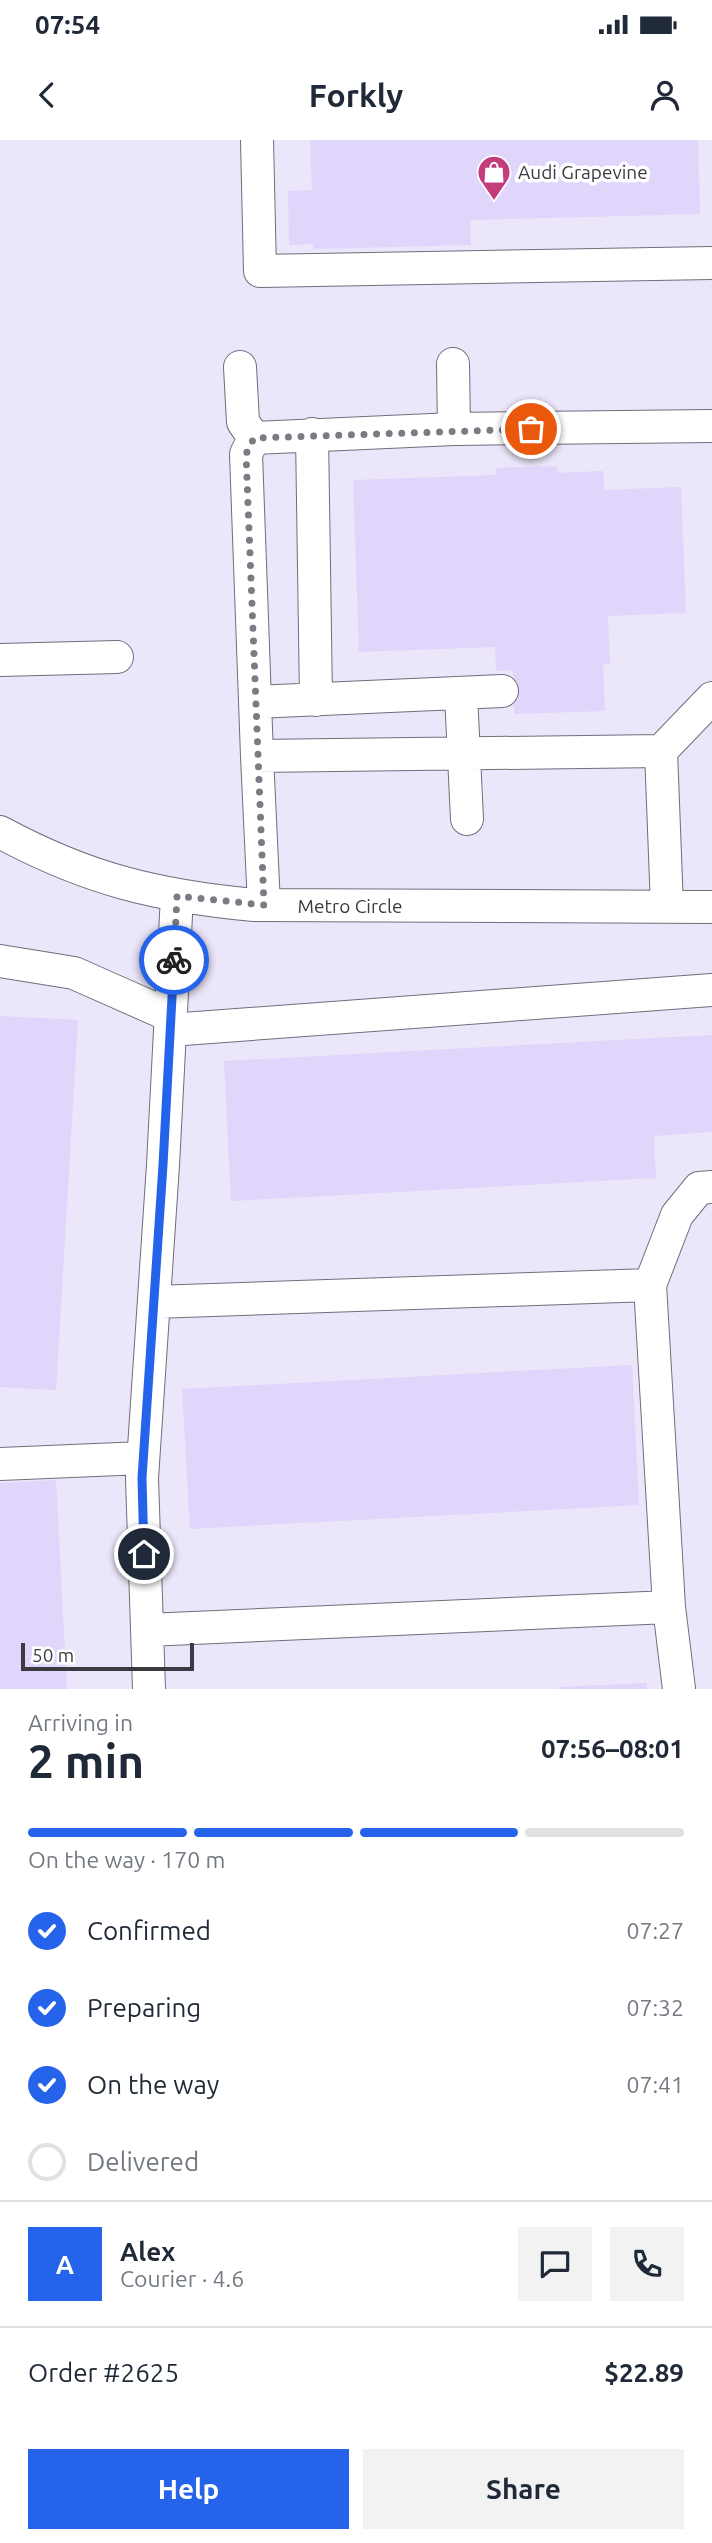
<!DOCTYPE html>
<meta charset="utf-8">
<style>
:root{--surface:#fff;--page:#f2f2f3;--text:#1f2937;--muted:#747a83;--line:#e0e1e3;--accent:#2563eb}
body{margin:0;font-family:Ubuntu,sans-serif;background:var(--page);color:var(--text);height:100vh;display:flex;flex-direction:column;font-size:26px;white-space:nowrap}
*{box-sizing:border-box;margin:0}
p{font-size:23px;color:var(--muted)}
.icon{flex:none;width:38px;height:38px;fill:none;stroke:currentColor;stroke-width:2;stroke-linecap:round;stroke-linejoin:round}
.map{position:relative;height:1549px;overflow:hidden}
.panel{display:flex;flex-direction:column;background:var(--surface);flex:1}
.panel>*{flex:none}
.scale{position:absolute;left:21px;bottom:18px;width:173px;box-sizing:border-box;padding-left:7px;border:4px solid #3c3a41;border-top:0;font-size:19px;line-height:24px;white-space:nowrap;color:#3c3a41;-webkit-text-stroke:5px #fff;paint-order:stroke}
.pin{position:absolute;display:grid;place-items:center;width:60px;height:60px;color:#fff;margin:-30px;border:4px solid #fff;border-radius:50%;box-shadow:0 2px 7px #0007}
.courier{position:absolute;display:grid;place-items:center;width:70px;height:70px;margin:-35px;border:5px solid #2563eb;border-radius:50%;background:#fff;color:#222;box-shadow:0 2px 9px #0007}
.headline em{font-style:normal;font-weight:600}
.headline div{display:flex;flex-direction:column-reverse}
.headline{display:flex;align-items:center;justify-content:space-between;height:119px;padding:0 28px}
h1{font-size:46px;font-weight:600;line-height:52px}
.bar{display:grid;grid-template-columns:repeat(4,1fr);gap:10px 7px;align-content:center;height:84px;padding:0 28px}
.bar i{height:9px;border-radius:5px;background:var(--line)}
.bar .on{background:var(--accent)}
.bar p{grid-column:span 4}
.line{display:flex;align-items:center;gap:18px;padding:0 28px;border-top:2px solid var(--line)}
.line div{flex:1}
.round{display:grid;place-items:center;flex:none;width:74px;height:74px;border-radius:0px;background:var(--page)}
ol{padding:0 28px;list-style:none}
li{display:flex;align-items:center;gap:21px;height:77px}
li p{margin-inline-start:auto}
li .icon{padding:7px;border-radius:50%;background:var(--accent);color:#fff;stroke-width:4}
li:last-child{color:var(--muted)}
li i{width:38px;height:38px;border:4px solid var(--line);border-radius:50%}
.cta{display:flex;gap:14px;margin-top:auto;padding:14px 28px}
.cta a{flex:1;height:80px;border-radius:0px;background:var(--accent);color:#fff;font-size:28px;font-weight:600;line-height:80px;text-align:center}
.cta a+a{background:var(--page);color:var(--text)}
.status{display:flex;justify-content:space-between;align-items:center;height:49px;padding:0 35px;background:var(--surface);direction:ltr}
.status svg{height:19px;fill:currentColor}
header{display:flex;justify-content:space-between;align-items:center;height:91px;padding:0 28px;background:var(--surface);font-size:32px;font-weight:600}
.map>svg:first-child{display:block}
</style>
<div class="status"><b>07:54</b><svg viewBox="0 0 49 12"><path d="M0 12V9h3v3zM5 12V6h3v6zM10 12V3h3v9zM15 12V0h3v12zM26 1h20v11H26zM47 4h2v5h-2z"/></svg></div>
<header><svg class="icon" aria-label="back" viewBox="0 0 24 24"><path d="M15 5l-7 7 7 7"/></svg>Forkly<svg class="icon" aria-label="person" viewBox="0 0 24 24"><circle cx="12" cy="8" r="4"/><path d="M4 21q1-7 8-7t8 7"/></svg></header>
<div class="map">
<svg width="712" height="1549" viewBox="0 0 712 1549">
<rect width="100%" height="100%" fill="#f6f2ff"/>
<path fill="#ebe6f9" d="M 0,0 L 712,0 L 712,1549 L 0,1549 Z"/>
<path fill="#e0d5fa" d="M 310,0 L 698,0 L 700,74 L 470,80 L 471,105 L 313,109 L 313,104 L 289,105 L 288,51 L 312,50 Z
M 557,326 L 558,333 L 603,331 L 604,350 L 681,347 L 686,473 L 608,476 L 610,524 L 603,524 L 605,571 L 514,574 L 513,530 L 496,531 L 495,507 L 359,512 L 353,340 L 496,335 L 496,328 Z
M 0,876 L 78,880 L 56,1250 L 0,1247 Z
M 712,895 L 712,992 L 654,996 L 656,1038 L 231,1061 L 224,921 Z
M 632,1225 L 639,1365 L 190,1389 L 182,1249 Z
M 56,1340 L 67,1549 L 0,1549 L 0,1343 Z
M 647,1543 L 647,1549 L 559,1549 L 559,1547 Z"/>
<g fill="none" stroke-linecap="round" stroke-linejoin="round">
<defs>
<path id="minor" d="M 257,0 L 260,131 L 712,123
M 453,224 L 454,289
M 240,227 L 243,282 L 254,298
M 312,294 L 316,560
M 0,520 L 117,517
M 461,554 L 467,679
M 255,562 L 502,551
M 257,616 L 246,314 L 254,298 L 454,289 L 712,286
M 0,692 C 87,739 157,756 254,765 L 712,767
M 264,765 L 257,616 L 661,611
M 667,767 L 661,611 L 712,558
M 0,821 L 74,833 L 171,876
M 170,890 L 712,850
M 650,1145 L 677,1075 L 699,1048 L 712,1047
M 154,1162 L 650,1145 L 669,1467 L 679,1549
M 0,1324 L 143,1318
M 147,1490 L 669,1467
M 149,1549 L 142,1338 L 163,1025 L 177,756"/>
</defs>
<use href="#minor" stroke="#716d7b" stroke-width="34"/>
<use href="#minor" stroke="#fff" stroke-width="32"/>
</g>
<g fill="none" stroke-linecap="round" stroke-linejoin="round">
<path stroke="#7d7a84" stroke-width="7" stroke-dasharray="0 12.6" d="M 174,820 L 177,756 L 264,765 L 246,314 L 254,298 L 531,289"/>
<path stroke="#2563eb" stroke-width="9" d="M 144,1414 L 142,1338 L 163,1025 L 174,820"/>
</g>
<defs>
<symbol id="shop-pin" viewBox="-11 -11 22 30"><path d="M0 17L-7.5 6A9.5 9.5 0 1 1 7.5 6Z" fill="#c33c7c" stroke="#fff"/><path d="M-5-2.5h2.3a2.7 3.5 0 0 1 5.4 0H5L5.5 6h-11ZM-1.5-2.5h3a1.5 2.3 0 0 0-3 0Z" fill="#fff"/></symbol>
</defs>
<g fill-rule="evenodd">
<use href="#shop-pin" x="475" y="13" width="38" height="52"/>
</g>
<g text-anchor="middle" dominant-baseline="central" stroke-width="7" stroke-linejoin="round" paint-order="stroke">
<g font-size="19" fill="#3c3a41" stroke="#fff" text-anchor="start">
<text x="518" y="32">Audi Grapevine</text>
</g>
<g font-size="19" fill="#3c3a41" stroke="#fff">
<text x="350" y="766">Metro Circle</text>
</g>
</g>
</svg>
<div class="scale">50 m</div>
<div class="pin" style="left:531px;top:289px;background:#ea580c"><svg class="icon" aria-label="bag" viewBox="0 0 24 24"><path d="M5 8h14l-1 12H6zM9 8a3 3 0 0 1 6 0"/></svg></div>
<div class="pin" style="left:144px;top:1414px;background:#1f2937"><svg class="icon" aria-label="home" viewBox="0 0 24 24"><path d="M3 11l9-7 9 7M6 9v11h12V9"/></svg></div>
<div class="courier" style="left:174px;top:820px"><svg class="icon" aria-label="bike" viewBox="0 0 24 24"><circle cx="6" cy="16" r="4"/><circle cx="18" cy="16" r="4"/><path d="M6 16l4-8h5l3 8M10 8l3 8H6M13 5h3"/></svg></div>
</div>
<section class="panel">
<div class="headline"><div><h1>2 min</h1><p>Arriving in</p></div><em>07:56–08:01</em></div>
<div class="bar"><i class="on"></i><i class="on"></i><i class="on"></i><i></i><p>On the way · 170 m</p></div>
<ol>
<li><svg class="icon" aria-label="check" viewBox="0 0 24 24"><path d="M5 12l5 5 9-10"/></svg>Confirmed<p>07:27</p></li>
<li><svg class="icon" aria-label="check" viewBox="0 0 24 24"><path d="M5 12l5 5 9-10"/></svg>Preparing<p>07:32</p></li>
<li><svg class="icon" aria-label="check" viewBox="0 0 24 24"><path d="M5 12l5 5 9-10"/></svg>On the way<p>07:41</p></li>
<li><i></i>Delivered</li>
</ol>
<div class="line" style="height:126px"><b class="round" style="background:var(--accent);color:#fff">A</b><div><b>Alex</b><p>Courier · 4.6</p></div><a class="round"><svg class="icon" aria-label="chat" viewBox="0 0 24 24"><path d="M4 5h16v11H9l-5 4z"/></svg></a><a class="round"><svg class="icon" aria-label="phone" viewBox="0 0 24 24"><path d="M5 4h4l2 5-3 2q2 4 5 5l2-3 5 2v4C11 20 4 13 5 4z"/></svg></a></div>
<div class="line" style="height:91px"><div>Order #2625</div><b>$22.89</b></div>
<div class="cta"><a>Help</a><a>Share</a></div>
</section>
